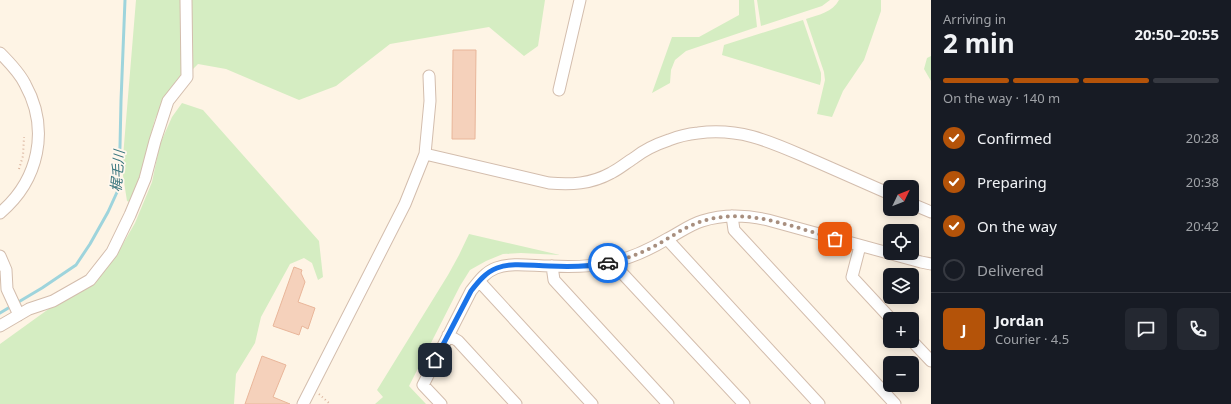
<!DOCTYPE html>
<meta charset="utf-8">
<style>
:root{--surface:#171b24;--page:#242831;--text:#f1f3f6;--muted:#9ea1a6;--line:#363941;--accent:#b45309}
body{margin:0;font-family:"Noto Sans","Noto Sans JP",sans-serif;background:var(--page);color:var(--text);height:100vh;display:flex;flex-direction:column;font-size:15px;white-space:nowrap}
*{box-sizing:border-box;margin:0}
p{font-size:13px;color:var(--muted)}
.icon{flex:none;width:22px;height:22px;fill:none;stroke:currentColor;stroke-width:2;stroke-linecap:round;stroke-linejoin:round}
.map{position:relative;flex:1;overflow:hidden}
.sheet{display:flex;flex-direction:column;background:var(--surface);width:300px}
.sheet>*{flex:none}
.needle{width:26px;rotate:47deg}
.tools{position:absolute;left:883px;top:180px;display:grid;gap:8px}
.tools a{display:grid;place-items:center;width:36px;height:36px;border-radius:6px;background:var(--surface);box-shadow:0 2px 10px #0003;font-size:20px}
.pin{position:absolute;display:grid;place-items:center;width:34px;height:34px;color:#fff;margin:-17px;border-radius:8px;box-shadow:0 2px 6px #0006}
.courier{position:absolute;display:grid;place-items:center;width:40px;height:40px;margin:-20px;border:3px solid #1a73e8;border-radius:50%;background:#fff;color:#222;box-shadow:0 1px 5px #0007}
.overview em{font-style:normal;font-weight:700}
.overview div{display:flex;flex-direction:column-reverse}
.overview{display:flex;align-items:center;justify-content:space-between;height:68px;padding:0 12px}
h1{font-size:26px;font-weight:700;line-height:30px}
.bar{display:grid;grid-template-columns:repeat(4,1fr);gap:6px 4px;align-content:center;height:48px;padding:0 12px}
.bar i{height:5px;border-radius:3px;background:var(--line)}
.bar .active{background:var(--accent)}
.bar p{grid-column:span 4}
.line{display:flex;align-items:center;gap:10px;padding:0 12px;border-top:1px solid var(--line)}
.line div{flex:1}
.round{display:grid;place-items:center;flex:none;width:42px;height:42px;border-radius:6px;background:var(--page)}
ol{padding:0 12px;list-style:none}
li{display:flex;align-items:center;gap:12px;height:44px}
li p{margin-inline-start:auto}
li .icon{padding:4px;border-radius:50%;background:var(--accent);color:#fff;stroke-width:4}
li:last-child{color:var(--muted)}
li i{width:22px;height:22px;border:2px solid var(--line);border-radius:50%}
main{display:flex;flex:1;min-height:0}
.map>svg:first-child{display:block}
</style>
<main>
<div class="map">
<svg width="931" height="404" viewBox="0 0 931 404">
<rect width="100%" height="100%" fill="#fef4e5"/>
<path fill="#d5edc2" d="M 136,0 L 545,0 L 538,46 L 524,56 L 489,27 L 390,44 L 336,86 L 299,100 L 226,69 L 198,64 L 183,79 L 162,105 L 155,119 L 139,181 L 132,203 L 127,201 L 122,169 Z
M 739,0 L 754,0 L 757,27 L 686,51 L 675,60 L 671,70 L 670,83 L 652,93 L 672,37 L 699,37 L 739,15 Z
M 757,0 L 830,0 L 822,6 L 761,26 Z
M 839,0 L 881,0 L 881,11 L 864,60 L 843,91 L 832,117 L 817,114 L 825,80 L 824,72 L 806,19 C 818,15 833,12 839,0 Z
M 803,20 L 821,73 L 821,80 L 820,85 L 722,55 L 724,45 Z
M 931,56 L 931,81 L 924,69 L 927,58 Z
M 182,103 L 203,110 L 319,241 L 323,277 L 318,280 L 312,263 L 304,258 L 290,264 L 261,317 L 255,343 L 236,374 L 234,404 L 0,404 L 0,344 L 50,308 L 87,287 L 116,256 L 135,223 L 152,182 L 160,144 L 172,117 Z
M 469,234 L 560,255 L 521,253 L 503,254 L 486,261 L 470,270 L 460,286 L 409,386 L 426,404 L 375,404 L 383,397 L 377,390 L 448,275 L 459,255 Z"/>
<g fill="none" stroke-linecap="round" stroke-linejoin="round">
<path stroke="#9ed4dc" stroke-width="3" d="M 0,313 L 42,288 L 76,265 L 90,244 L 108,212 L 118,190 L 120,146 L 121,101 L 125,0"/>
</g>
<path fill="#f5d1bb" stroke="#e9b69a" d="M 453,50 L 476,50 L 475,139 L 452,139 Z
M 294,267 L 302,270 L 301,273 L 305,282 L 298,302 L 315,308 L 308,329 L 302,326 L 299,335 L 273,326 Z
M 262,356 L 286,365 L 273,397 L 290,404 L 245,404 Z"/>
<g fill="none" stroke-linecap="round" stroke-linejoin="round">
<defs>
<path id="minor" d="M 0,53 C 9,62 19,72 25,84 C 50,129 39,180 0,213
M 559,90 L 580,0
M 425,154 L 549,183 C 571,185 591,184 611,173 C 619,169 626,163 634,158 C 644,150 657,144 669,140 C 679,136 688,134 698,133 C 743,127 775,144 815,161 C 840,172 865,183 890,194
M 912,204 L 931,212
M 732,216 L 734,230 L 895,404
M 667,239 L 819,404
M 860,246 L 852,277 L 891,319
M 0,256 L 6,270 L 7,289 L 19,315
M 618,261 L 622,273 L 744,404
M 552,266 L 554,280 L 668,404
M 479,281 L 592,404
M 0,326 L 29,309 L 53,301 L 90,280 L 112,252 L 130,215 L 145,179 L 155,141 L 168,101 L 187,77 L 186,0
M 448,335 L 458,341 L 516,404
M 912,341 L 931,361
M 303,404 L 405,204 L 425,154 L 430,101 L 429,76
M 441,404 L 423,385 L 471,291 C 478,282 485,272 496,268 C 512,262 533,266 550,266 C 570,267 589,267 608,263 C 629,259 649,250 667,239 C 679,233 689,225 702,221 C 724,214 746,215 768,220 L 921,262 L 931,264"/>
</defs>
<use href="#minor" stroke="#d3bdad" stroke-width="13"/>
<path stroke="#dab49e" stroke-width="2" stroke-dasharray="1 3" stroke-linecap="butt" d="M 19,169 L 23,156 L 24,137
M 319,394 L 330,404"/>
<use href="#minor" stroke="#fff" stroke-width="11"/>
</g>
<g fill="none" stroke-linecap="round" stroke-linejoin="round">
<path stroke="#a88f7f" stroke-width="4" stroke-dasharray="0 7.2" d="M 608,263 C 629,259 649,250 667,239 C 674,235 681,230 688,227 C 736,203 787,225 835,239"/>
<path stroke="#1a73e8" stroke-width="5" d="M 435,360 L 471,291 C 478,282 486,272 497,268 C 513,262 532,266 549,266 C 569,267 588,267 608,263"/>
</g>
<g text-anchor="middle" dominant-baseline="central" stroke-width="3.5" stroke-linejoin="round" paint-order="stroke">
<g font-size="14" font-style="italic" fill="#3a767f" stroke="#fff7ed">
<text transform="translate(117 171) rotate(-85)">梶毛川</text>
</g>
</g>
</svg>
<div class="tools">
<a><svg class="needle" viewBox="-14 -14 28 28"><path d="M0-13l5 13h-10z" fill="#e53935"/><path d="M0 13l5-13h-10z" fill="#9ea1a6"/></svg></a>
<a><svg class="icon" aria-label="locate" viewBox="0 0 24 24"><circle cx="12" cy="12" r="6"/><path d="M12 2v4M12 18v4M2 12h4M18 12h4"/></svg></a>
<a><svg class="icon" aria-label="layers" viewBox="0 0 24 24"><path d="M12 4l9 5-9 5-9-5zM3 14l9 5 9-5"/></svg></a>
<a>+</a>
<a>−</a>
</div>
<div class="pin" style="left:835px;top:239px;background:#ea580c"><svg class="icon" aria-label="bag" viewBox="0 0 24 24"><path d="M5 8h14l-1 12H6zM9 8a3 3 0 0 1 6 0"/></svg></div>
<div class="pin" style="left:435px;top:360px;background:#1f2937"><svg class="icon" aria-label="home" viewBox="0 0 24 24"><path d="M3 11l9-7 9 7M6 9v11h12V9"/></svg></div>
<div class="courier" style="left:608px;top:263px"><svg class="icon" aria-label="car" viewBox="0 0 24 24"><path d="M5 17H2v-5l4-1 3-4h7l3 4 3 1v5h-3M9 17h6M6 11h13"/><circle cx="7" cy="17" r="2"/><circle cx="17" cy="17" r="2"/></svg></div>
</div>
<section class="sheet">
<div class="overview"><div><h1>2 min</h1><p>Arriving in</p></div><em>20:50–20:55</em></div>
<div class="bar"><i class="active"></i><i class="active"></i><i class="active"></i><i></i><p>On the way · 140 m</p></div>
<ol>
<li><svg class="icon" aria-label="check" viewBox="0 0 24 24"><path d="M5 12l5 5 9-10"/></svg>Confirmed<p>20:28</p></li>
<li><svg class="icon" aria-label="check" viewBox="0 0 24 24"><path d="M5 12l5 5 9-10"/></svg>Preparing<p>20:38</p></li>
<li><svg class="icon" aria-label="check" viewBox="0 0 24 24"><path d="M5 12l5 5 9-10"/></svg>On the way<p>20:42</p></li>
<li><i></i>Delivered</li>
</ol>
<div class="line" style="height:72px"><b class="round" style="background:var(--accent);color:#fff">J</b><div><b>Jordan</b><p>Courier · 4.5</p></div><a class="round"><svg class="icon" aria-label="chat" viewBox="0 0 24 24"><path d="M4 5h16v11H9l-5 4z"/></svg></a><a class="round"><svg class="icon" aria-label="phone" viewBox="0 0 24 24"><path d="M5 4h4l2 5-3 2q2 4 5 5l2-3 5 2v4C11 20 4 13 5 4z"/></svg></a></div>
</section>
</main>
